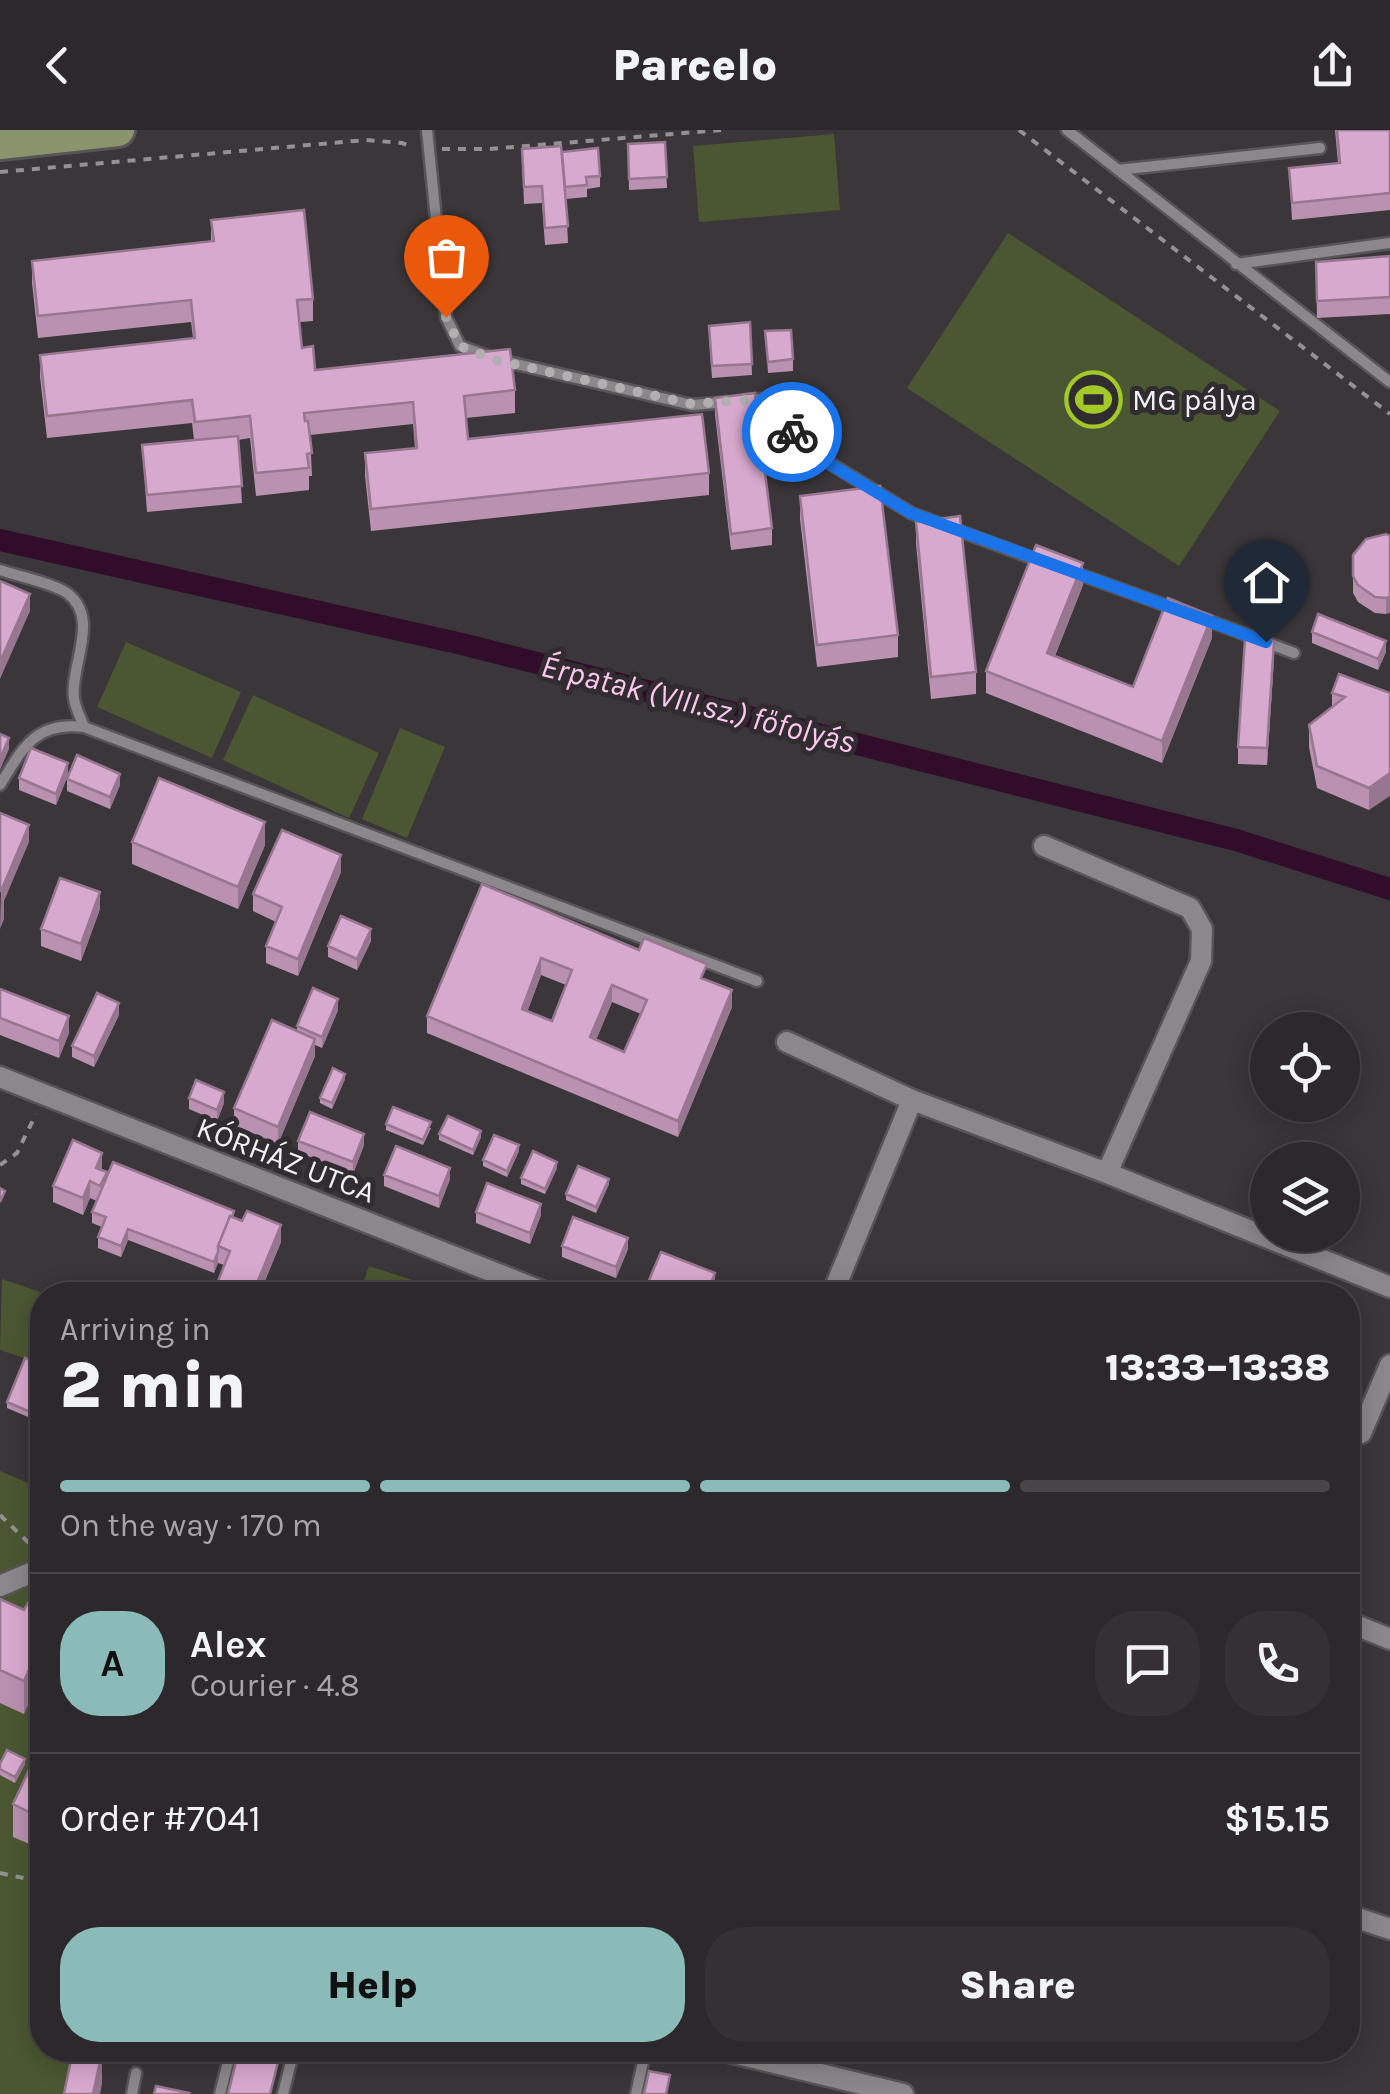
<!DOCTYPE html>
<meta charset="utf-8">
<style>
:root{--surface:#2c282b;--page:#343033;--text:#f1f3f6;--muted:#a6a6a9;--line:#484447;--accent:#8bbbb9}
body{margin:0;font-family:Karla,sans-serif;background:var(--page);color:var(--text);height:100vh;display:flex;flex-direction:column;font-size:38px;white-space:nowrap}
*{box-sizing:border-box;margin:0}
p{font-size:32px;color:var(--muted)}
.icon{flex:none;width:55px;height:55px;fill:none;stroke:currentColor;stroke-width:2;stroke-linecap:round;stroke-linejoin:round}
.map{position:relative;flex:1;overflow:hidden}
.panel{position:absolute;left:30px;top:1152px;width:1330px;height:780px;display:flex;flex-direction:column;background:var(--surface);border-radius:40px;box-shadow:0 5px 25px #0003,0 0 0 2px var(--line)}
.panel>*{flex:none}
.tools{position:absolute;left:1250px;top:882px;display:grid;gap:20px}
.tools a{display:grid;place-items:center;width:110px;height:110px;border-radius:50%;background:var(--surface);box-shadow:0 5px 25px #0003,0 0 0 2px var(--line);font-size:50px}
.pin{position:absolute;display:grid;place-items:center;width:85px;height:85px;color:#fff;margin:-102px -42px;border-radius:50% 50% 50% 0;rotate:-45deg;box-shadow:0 0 10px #0007}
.pin .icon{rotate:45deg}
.courier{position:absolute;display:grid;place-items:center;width:100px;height:100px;margin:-50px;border:8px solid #1a73e8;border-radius:50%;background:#fff;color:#222;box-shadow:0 2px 12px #0007}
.headline em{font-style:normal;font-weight:800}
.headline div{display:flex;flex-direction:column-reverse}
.headline{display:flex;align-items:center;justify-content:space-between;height:170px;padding:0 30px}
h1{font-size:65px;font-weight:800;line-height:75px}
.bar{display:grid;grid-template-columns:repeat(4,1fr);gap:15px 10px;align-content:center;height:120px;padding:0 30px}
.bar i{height:12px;border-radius:8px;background:var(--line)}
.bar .on{background:var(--accent)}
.bar p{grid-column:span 4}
.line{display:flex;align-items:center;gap:25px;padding:0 30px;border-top:2px solid var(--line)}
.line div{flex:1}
.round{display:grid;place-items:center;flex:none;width:105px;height:105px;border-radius:40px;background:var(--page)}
.button{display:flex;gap:20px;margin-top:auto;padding:20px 30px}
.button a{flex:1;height:115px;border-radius:40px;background:var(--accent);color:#111;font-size:40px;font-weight:800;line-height:115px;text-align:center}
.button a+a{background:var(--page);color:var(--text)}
header{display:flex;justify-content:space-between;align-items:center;height:130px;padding:0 30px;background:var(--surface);font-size:45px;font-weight:800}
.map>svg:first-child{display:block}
</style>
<header><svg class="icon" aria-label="back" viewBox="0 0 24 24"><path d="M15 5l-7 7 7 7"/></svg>Parcelo<svg class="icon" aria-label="share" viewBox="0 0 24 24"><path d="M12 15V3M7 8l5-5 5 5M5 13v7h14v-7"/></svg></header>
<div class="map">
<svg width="1390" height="1964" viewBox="0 0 1390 1964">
<rect width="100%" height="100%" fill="#3a3639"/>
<path fill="#4b5732" d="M 834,4 L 840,80 L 699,92 L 693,16 Z
M 1008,103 L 1280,281 L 1179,436 L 907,258 Z
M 126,512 L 241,562 L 212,628 L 97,577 Z
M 253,565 L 379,623 L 349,688 L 223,630 Z
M 400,598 L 445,617 L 407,708 L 362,689 Z
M 369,1136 L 459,1165 L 359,1165 Z
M 2,1149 L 49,1165 L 42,1165 L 42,1234 L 0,1220 Z
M 0,1341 L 42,1359 L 42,1920 L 83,1920 L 70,1964 L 0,1964 Z"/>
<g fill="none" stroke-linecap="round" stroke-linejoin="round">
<path stroke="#310d2b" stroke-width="22" d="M 0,410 L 462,514 L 1236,710 L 1390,759"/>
<defs>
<path id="service" d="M 427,0 L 446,187 L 460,216 L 495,229 L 692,275 L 728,272
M 1067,0 L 1390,252
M 1118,40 L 1320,18
M 1236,134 L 1390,113
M 745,270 L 760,269 L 810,321 L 911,383 L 1040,431
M 0,440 C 17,446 53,453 67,463 C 101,488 70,535 74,568 C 75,578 81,588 84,597 L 757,851
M 1070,441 L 1176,479
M 1202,488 L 1294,523
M 0,655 C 22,619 35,591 84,597
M 132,1964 L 136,1943
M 220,1964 L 231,1920
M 283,1964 L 294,1920
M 636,1964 L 643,1932"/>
<path id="minor" d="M 1044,716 L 1190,778 L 1202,799 L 1201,831 L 1107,1043
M 787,912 L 912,970
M 0,947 L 551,1165
M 832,1165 L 912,970 L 1107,1043 L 1390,1157
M 1361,1303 L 1390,1235
M 0,1456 L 42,1438
M 1348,1492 L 1390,1509
M 1348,1785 L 1390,1799
M 721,1920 L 903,1964"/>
<path id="primary" d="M 0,13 L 118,0"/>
</defs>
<use href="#service" stroke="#575557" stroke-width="15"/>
<use href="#minor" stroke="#575557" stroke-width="25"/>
<use href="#primary" stroke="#575557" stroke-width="38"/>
<path stroke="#949193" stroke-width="4" stroke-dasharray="8 8" stroke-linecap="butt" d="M 1019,0 L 1390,284
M 442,19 L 489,19 L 721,0
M 0,42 L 366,10 L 402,13 L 413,17
M 0,1035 L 17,1023 L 36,984
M 0,1385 L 36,1420
M 0,1743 L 42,1752"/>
<use href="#service" stroke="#8c878a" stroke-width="10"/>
<use href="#minor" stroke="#8c878a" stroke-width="20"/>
<use href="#primary" stroke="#8a956d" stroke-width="32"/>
</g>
<path fill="#ba91b1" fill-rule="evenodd" d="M 1335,0 L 1390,0 L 1390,80 L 1292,90 L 1289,38 L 1338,33 Z
M 665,12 L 667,58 L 629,60 L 628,14 Z
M 522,19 L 562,22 L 600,46 L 600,57 L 587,59 L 587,67 L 566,69 L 568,113 L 545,115 L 542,73 L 524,74 Z
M 211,90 L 313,169 L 313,191 L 300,192 L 302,218 L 315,240 L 515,260 L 515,283 L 466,288 L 468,309 L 709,343 L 709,365 L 371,401 L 365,346 L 365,323 L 415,318 L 413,294 L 310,305 L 312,346 L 309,346 L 309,360 L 256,366 L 250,308 L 238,310 L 242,373 L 147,382 L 142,315 L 194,310 L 192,293 L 47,308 L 40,247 L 40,225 L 193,208 L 191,192 L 38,208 L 32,153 L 32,131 L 211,112 Z
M 1390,126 L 1390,184 L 1317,188 L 1316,132 Z
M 750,192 L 752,245 L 712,248 L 709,207 Z
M 765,201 L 793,229 L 793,241 L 768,243 Z
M 715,268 L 772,398 L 772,415 L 731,420 L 715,285 Z
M 800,366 L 898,505 L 898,527 L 817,537 L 800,389 Z
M 916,392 L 976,542 L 976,564 L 931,569 L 916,414 Z
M 1386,404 L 1386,484 L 1375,483 L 1358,472 L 1353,463 L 1353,425 Z
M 1083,455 L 1055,526 L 1133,557 L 1212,508 L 1162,633 L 986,563 L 986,541 Z
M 1312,502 L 1386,522 L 1378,540 L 1312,513 Z
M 1274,528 L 1267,635 L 1238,634 L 1238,617 Z
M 1332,563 L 1390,563 L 1369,680 L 1317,658 L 1309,617 L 1309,595 L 1332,577 Z
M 68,645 L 56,675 L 19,660 L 19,648 Z
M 67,649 L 120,655 L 110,679 L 67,661 Z
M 132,712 L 265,715 L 238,779 L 132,734 Z
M 341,742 L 298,846 L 266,833 L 266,816 L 276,792 L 253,781 L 253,764 Z
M 482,754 L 707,850 L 732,877 L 678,1007 L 427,903 L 427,886 ZM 541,845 L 566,855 L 552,891 L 527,882 ZM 612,872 L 641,884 L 624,922 L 596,910 Z
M 100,779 L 81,831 L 41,816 L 41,799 Z
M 371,811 L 357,840 L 328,827 L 328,816 Z
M 0,859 L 69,903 L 59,928 L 0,905 Z
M 338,880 L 322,918 L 315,915 L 315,926 L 278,1014 L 234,995 L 234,978 L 297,901 L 297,896 Z
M 119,885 L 94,937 L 72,927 L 72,916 Z
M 345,949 L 332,979 L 320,973 L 320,968 Z
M 189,968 L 224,973 L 217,991 L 189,979 Z
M 386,994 L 431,998 L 423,1015 L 386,1000 Z
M 439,1004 L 481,1007 L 473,1025 L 439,1010 Z
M 298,1011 L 364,1015 L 353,1044 L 298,1022 Z
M 519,1021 L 507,1047 L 483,1036 L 483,1030 Z
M 557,1038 L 545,1064 L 521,1054 L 521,1048 Z
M 384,1045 L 450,1049 L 439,1078 L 384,1056 Z
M 107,1047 L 234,1088 L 281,1112 L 259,1165 L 218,1165 L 218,1151 L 224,1135 L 218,1133 L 214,1143 L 128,1110 L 121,1127 L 98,1118 L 98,1107 L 102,1097 L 92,1093 L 92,1082 L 97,1071 L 90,1068 L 83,1085 L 53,1072 L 53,1056 Z
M 609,1054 L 596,1083 L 566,1070 L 566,1064 Z
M 476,1082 L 541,1085 L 530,1114 L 476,1093 Z
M 562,1116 L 628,1119 L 616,1148 L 562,1127 Z
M 649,1150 L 715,1154 L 711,1165 L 658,1165 L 649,1162 Z
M 42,1235 L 42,1293 L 7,1278 L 7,1272 Z
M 0,1469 L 24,1480 L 24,1584 L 0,1573 Z
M 42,1626 L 42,1730 L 34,1726 L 34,1716 L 13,1707 L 13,1674 Z
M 0,1634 L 25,1634 L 15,1653 L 0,1645 Z
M 42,1783 L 42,1847 L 31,1841 L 31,1808 Z"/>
<path fill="#977690" d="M 1083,433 L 1083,455 L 1047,545 L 1047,523 Z
M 30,464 L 30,481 L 0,549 L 0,532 Z
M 1390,466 L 1390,483 L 1386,484 L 1386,468 Z
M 1212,486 L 1212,508 L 1162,633 L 1162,611 Z
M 1274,511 L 1274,528 L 1267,635 L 1267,618 Z
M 1386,511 L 1386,522 L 1378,540 L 1378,529 Z
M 9,608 L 9,619 L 0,640 L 0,629 Z
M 68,633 L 68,645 L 56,675 L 56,664 Z
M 1390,643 L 1390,666 L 1369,680 L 1369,658 Z
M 120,644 L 120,655 L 110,679 L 110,667 Z
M 265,692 L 265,715 L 238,779 L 238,757 Z
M 29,695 L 29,712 L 4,771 L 4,789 L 0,799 L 1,761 Z
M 341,725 L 341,742 L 298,846 L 298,829 Z
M 100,762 L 100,779 L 81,831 L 81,814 Z
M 371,799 L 371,811 L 357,840 L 357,829 Z
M 541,828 L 541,845 L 522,896 L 522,879 Z
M 612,855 L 612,872 L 590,924 L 590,907 Z
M 732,860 L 732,877 L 678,1007 L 678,991 Z
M 338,869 L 338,880 L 322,918 L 322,907 Z
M 119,873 L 119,885 L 94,937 L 94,926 Z
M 69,886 L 69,903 L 59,928 L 59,911 Z
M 315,909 L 315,926 L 278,1014 L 278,997 Z
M 345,944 L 345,949 L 332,979 L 332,973 Z
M 224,962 L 224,973 L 217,991 L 217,980 Z
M 481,1001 L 481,1007 L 473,1025 L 473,1020 Z
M 364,1004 L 364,1015 L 353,1044 L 353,1032 Z
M 519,1015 L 519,1021 L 507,1047 L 507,1041 Z
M 102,1023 L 102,1040 L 96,1038 Z
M 557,1032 L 557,1038 L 545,1064 L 545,1059 Z
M 450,1038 L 450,1049 L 439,1078 L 439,1066 Z
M 609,1049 L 609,1054 L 596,1083 L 596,1077 Z
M 90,1051 L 90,1068 L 83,1085 L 83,1068 Z
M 541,1074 L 541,1085 L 530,1114 L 530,1103 Z
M 281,1095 L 281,1112 L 259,1165 L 252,1165 Z
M 128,1099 L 128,1110 L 121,1127 L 121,1116 Z
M 628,1108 L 628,1119 L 616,1148 L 616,1137 Z
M 218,1122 L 218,1133 L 214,1143 L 214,1132 Z
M 715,1143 L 715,1154 L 711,1165 L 706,1165 Z
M 42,1511 L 42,1544 L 24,1584 L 24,1551 Z
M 25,1629 L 25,1634 L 15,1653 L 15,1647 Z
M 102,1922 L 102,1954 L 100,1964 L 93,1964 Z"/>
<path fill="#d8a9ce" stroke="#977690" stroke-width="2.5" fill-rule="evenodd" d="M 1337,0 L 1390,0 L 1390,63 L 1292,73 L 1289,38 L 1340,33 Z
M 665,12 L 667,47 L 629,49 L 628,14 Z
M 561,16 L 568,96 L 545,98 L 542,56 L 524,57 L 522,19 Z
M 598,18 L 600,46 L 586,47 L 587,55 L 565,57 L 562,22 Z
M 304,80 L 313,169 L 297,170 L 302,218 L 313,216 L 315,240 L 510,219 L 515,260 L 464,266 L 468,309 L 702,284 L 709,343 L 371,379 L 365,323 L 417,318 L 413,272 L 304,283 L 305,291 L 308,291 L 312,323 L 307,324 L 309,338 L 256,343 L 250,286 L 195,292 L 192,270 L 47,286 L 40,225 L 195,208 L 191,170 L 38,186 L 32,131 L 214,111 L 211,90 Z
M 1390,126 L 1390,167 L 1317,171 L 1316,132 Z
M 750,192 L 752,234 L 712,236 L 709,196 Z
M 791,200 L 793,229 L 768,232 L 765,201 Z
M 755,263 L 772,398 L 731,404 L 715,268 Z
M 238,306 L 242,356 L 147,365 L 142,315 Z
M 880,356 L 898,505 L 817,515 L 800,366 Z
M 960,386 L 976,542 L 931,547 L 916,392 Z
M 1386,404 L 1390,406 L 1390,466 L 1386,468 L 1375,467 L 1358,455 L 1353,446 L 1353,425 L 1366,409 Z
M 1036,415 L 1083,433 L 1047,523 L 1133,557 L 1168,468 L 1212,486 L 1162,611 L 986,541 Z
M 0,451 L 30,464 L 0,532 Z
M 1318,484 L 1386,511 L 1378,529 L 1312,502 Z
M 1245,509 L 1274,511 L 1267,618 L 1238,617 Z
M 1339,544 L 1390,563 L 1390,643 L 1369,658 L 1317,636 L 1309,595 L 1345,567 L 1332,563 Z
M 0,604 L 9,608 L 0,629 Z
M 31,618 L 68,633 L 56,664 L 19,648 Z
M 77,625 L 120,644 L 110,667 L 67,649 Z
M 159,648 L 265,692 L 238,757 L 132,712 Z
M 0,683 L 29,695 L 1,761 L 0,760 Z
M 282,700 L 341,725 L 298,829 L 266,816 L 282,777 L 253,764 Z
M 60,748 L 100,762 L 81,814 L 41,799 Z
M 482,754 L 639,820 L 644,808 L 707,834 L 701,848 L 732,860 L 678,991 L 427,886 ZM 541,828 L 572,840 L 552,891 L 522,879 ZM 612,855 L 647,870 L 624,922 L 590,907 Z
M 341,786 L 371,799 L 357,829 L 328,816 Z
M 313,858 L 338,869 L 322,907 L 297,896 Z
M 0,859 L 69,886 L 59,911 L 0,888 Z
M 97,863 L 119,873 L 94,926 L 72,916 Z
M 272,890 L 315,909 L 278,997 L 234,978 Z
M 333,938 L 345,944 L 332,973 L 320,968 Z
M 196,950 L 224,962 L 217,980 L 189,968 Z
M 393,977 L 431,992 L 423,1010 L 386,994 Z
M 310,982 L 364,1004 L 353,1032 L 298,1011 Z
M 448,986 L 481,1001 L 473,1020 L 439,1004 Z
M 494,1005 L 519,1015 L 507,1041 L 483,1030 Z
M 73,1010 L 102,1023 L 96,1038 L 107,1042 L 100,1056 L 90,1051 L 83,1068 L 53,1056 Z
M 396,1016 L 450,1038 L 439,1066 L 384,1045 Z
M 533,1021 L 557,1032 L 545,1059 L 521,1048 Z
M 113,1032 L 234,1081 L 232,1087 L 230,1086 L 218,1116 L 218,1122 L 214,1132 L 128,1099 L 121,1116 L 98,1107 L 106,1087 L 92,1082 Z
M 578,1036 L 609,1049 L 596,1077 L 566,1064 Z
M 487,1053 L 541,1074 L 530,1103 L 476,1082 Z
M 0,1058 L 5,1061 L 0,1072 Z
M 247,1081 L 281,1095 L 252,1165 L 218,1151 L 230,1121 L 218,1116 L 230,1086 L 242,1091 Z
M 573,1087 L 628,1108 L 616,1137 L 562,1116 Z
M 661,1122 L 715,1143 L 706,1165 L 687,1165 L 649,1150 Z
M 25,1228 L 42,1235 L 42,1287 L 7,1272 Z
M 0,1469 L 24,1480 L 29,1471 L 42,1477 L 42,1511 L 24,1551 L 0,1540 Z
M 7,1620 L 25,1629 L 15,1647 L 0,1639 L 0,1634 Z
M 37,1623 L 42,1626 L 42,1697 L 34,1693 L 37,1686 L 13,1674 Z
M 42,1783 L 42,1814 L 31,1808 Z
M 73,1920 L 93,1920 L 102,1922 L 93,1964 L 64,1964 Z
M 239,1920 L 281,1920 L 270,1964 L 228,1964 Z
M 649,1941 L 670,1945 L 666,1964 L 644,1964 Z
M 156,1956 L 189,1963 L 188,1964 L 154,1964 Z"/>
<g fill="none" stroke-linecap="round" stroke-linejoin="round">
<path stroke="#b2afb1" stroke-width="10" stroke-dasharray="0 18" d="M 446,187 L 460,216 L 495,230 L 692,274 L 760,269 L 792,302"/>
<path stroke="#1a73e8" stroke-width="12" d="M 792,302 L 810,322 L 911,383 L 1266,512"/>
</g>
<defs>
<symbol id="stadium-ring" viewBox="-11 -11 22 22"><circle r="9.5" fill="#302c2f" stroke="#a2c928" stroke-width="1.5"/><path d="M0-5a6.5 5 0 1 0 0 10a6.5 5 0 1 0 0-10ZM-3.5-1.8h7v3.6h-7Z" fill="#a2c928"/></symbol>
</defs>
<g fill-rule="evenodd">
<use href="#stadium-ring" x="1062" y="238" width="63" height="63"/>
</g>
<g text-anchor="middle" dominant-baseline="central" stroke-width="10" stroke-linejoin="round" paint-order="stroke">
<g font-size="30" fill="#f2f0f2" stroke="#302c2f" text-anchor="start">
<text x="1132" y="270">MG pálya</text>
</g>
<g font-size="30" fill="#f2f0f2" stroke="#302c2f">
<text transform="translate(286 1030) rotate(21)">KÓRHÁZ UTCA</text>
</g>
<g font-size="32" font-style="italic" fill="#fec7f2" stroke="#302c2f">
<text transform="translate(698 574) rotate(14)">Érpatak (VIII.sz.) főfolyás</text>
</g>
</g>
</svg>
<div class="tools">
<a><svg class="icon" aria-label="locate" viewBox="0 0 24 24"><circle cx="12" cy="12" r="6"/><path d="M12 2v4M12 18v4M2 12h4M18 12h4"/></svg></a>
<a><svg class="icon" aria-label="layers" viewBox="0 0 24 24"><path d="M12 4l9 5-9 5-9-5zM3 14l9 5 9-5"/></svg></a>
</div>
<div class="pin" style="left:446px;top:187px;background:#ea580c"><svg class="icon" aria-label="bag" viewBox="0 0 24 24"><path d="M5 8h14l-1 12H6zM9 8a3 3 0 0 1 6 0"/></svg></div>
<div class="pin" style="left:1266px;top:512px;background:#1f2937"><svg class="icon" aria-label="home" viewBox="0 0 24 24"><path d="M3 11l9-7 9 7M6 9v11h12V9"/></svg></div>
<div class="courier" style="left:792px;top:302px"><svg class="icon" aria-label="bike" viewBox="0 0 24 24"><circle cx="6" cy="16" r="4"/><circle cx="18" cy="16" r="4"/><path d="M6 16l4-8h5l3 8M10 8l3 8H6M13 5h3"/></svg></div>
<section class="panel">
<div class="headline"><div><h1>2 min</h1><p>Arriving in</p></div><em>13:33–13:38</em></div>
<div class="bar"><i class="on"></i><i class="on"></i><i class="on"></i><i></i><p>On the way · 170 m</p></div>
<div class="line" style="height:180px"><b class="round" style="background:var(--accent);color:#111">A</b><div><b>Alex</b><p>Courier · 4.8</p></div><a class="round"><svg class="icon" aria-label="chat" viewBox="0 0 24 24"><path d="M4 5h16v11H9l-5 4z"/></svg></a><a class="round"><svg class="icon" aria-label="phone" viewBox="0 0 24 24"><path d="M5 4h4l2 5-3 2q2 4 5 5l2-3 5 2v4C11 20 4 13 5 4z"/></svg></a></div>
<div class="line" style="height:130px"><div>Order #7041</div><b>$15.15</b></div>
<div class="button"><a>Help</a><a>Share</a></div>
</section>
</div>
